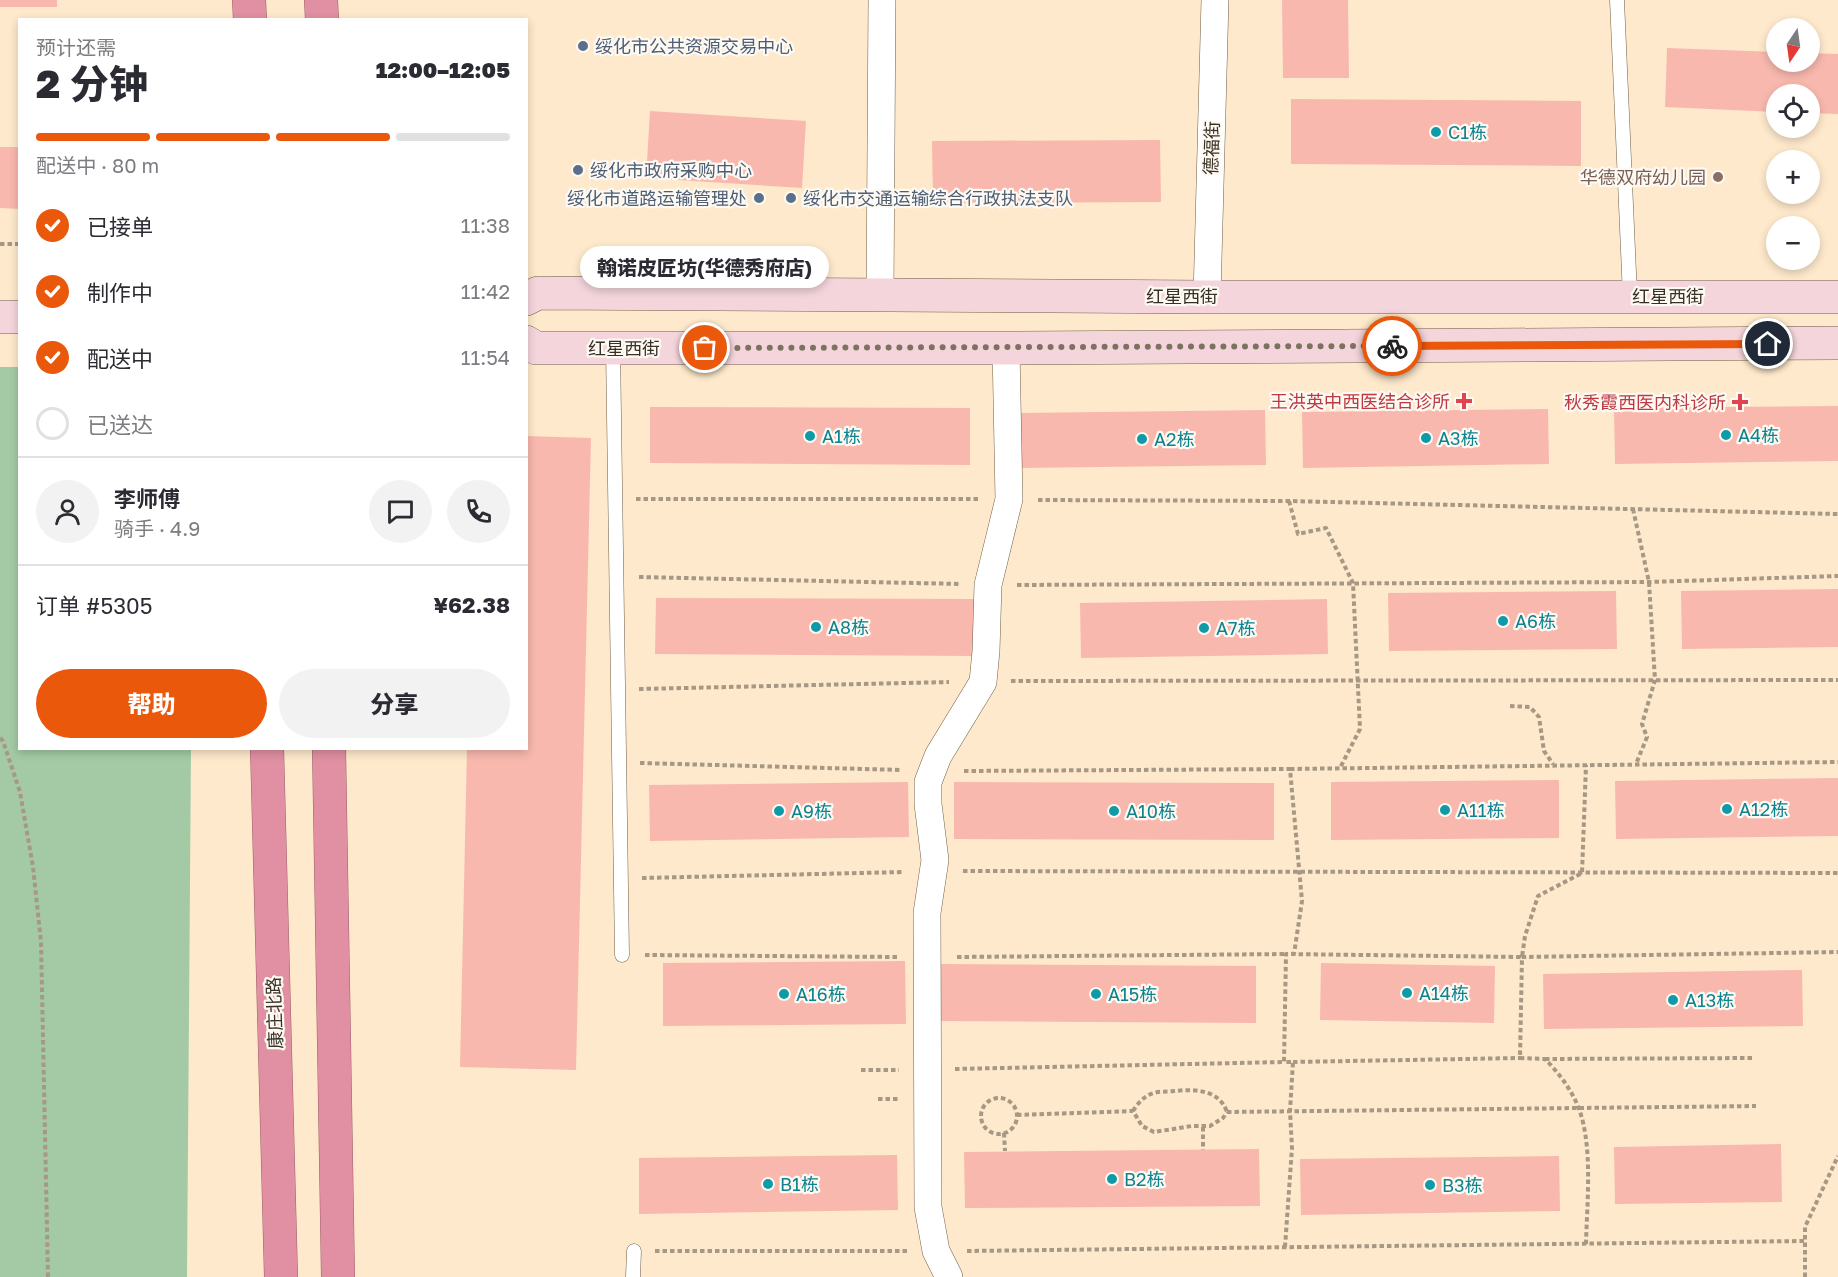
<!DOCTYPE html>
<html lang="zh">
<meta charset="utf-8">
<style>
:root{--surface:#fff;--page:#f2f2f3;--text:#2b2b33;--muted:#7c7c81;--line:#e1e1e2;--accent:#ea580c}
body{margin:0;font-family:"Golos Text","Noto Sans SC",sans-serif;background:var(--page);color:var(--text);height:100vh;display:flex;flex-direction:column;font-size:22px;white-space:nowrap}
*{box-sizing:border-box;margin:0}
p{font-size:20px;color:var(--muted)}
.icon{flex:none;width:33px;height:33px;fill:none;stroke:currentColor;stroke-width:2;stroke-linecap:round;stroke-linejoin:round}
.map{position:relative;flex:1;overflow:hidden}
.panel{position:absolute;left:18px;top:18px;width:510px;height:732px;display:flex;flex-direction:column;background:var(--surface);border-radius:0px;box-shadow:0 3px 9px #0003}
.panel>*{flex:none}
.needle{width:39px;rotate:193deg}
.tools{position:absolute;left:1766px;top:18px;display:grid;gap:12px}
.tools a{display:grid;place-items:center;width:54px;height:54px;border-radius:50%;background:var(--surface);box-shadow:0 3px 9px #0003;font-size:30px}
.pin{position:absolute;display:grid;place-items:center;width:51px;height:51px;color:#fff;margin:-26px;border:3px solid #fff;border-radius:50%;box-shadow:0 2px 6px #0007}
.courier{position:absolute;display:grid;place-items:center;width:60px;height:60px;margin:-30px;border:4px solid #ea580c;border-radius:50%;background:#fff;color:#222;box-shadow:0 2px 8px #0007}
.bubble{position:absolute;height:42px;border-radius:21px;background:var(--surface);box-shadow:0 3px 9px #0003;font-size:20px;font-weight:800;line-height:42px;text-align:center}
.summary em{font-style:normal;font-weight:800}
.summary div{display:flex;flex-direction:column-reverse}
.summary{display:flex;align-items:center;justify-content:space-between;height:102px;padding:0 18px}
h1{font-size:39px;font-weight:800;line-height:45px}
.bar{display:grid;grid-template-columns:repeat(4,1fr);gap:9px 6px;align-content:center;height:72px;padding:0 18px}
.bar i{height:8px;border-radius:4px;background:var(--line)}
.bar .active{background:var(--accent)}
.bar p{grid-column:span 4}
.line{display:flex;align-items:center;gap:15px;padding:0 18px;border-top:2px solid var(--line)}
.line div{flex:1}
.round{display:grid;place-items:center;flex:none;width:63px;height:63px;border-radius:32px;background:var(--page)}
ol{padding:0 18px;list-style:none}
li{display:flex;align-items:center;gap:18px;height:66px}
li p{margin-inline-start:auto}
li .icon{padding:6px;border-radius:50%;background:var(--accent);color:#fff;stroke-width:4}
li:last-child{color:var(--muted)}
li i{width:33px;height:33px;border:3px solid var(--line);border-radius:50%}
.cta{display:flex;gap:12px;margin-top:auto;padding:12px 18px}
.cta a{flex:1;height:69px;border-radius:36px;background:var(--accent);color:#fff;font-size:24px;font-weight:800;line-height:69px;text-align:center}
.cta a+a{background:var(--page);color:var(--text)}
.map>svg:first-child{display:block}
</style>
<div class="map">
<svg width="1838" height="1277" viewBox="0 0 1838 1277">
<rect width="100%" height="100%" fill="#fee9cc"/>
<path fill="#a3caa5" d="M 0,367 L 19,367 L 20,748 L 191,749 L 187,1277 L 0,1277 Z"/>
<path fill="#f9b8ae" d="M 0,0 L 57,0 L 57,7 L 0,7 Z
M 1282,0 L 1348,0 L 1349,78 L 1283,78 Z
M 1667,48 L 1776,52 L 1776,62 L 1809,62 L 1809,53 L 1838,54 L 1838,114 L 1809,113 L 1809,94 L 1776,94 L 1776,112 L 1665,107 Z
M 1291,99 L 1581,101 L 1581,166 L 1291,164 Z
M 650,111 L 806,121 L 802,188 L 646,178 Z
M 1160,140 L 1161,202 L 933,203 L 932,141 Z
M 0,147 L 20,147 L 20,209 L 0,208 Z
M 1838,406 L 1838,461 L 1615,464 L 1614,408 Z
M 650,407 L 970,408 L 970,465 L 650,463 Z
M 1548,409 L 1549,464 L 1303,468 L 1302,412 Z
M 1265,410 L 1266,465 L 1020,468 L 1019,413 Z
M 526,436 L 591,438 L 576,1070 L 460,1067 L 467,748 L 526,748 Z
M 1838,589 L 1838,647 L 1682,649 L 1681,591 Z
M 1616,591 L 1617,649 L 1389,651 L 1388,593 Z
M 656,598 L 976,599 L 976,656 L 655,654 Z
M 1327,599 L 1328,654 L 1081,658 L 1080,603 Z
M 1838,778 L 1838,836 L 1616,839 L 1615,781 Z
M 1559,780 L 1559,838 L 1331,840 L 1331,782 Z
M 908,782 L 909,837 L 650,841 L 649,785 Z
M 954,782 L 1274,783 L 1274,840 L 954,839 Z
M 905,961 L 906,1024 L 663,1026 L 663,963 Z
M 1321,963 L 1495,966 L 1494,1023 L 1320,1020 Z
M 936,964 L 1256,966 L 1256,1023 L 936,1021 Z
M 1802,970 L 1803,1026 L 1544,1029 L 1543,974 Z
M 1781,1144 L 1782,1202 L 1615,1204 L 1614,1147 Z
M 1259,1149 L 1260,1206 L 965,1208 L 964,1152 Z
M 897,1155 L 898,1210 L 639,1214 L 639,1158 Z
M 1559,1156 L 1560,1211 L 1301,1215 L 1300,1159 Z"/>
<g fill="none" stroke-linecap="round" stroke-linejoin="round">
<defs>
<path id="service" d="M 1617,0 L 1630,296
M 613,348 L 622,955
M 633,1277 L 634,1251"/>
<path id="minor" d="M 880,294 L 882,0
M 1207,297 L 1215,0
M 949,1277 L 936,1251 L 928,1207 L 927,913 L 935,860 L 928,804 L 928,782 L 938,756 L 983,682 L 986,651 L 988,585 L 1009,499 L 1006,348"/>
<path id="secondary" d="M 526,299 L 538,293 L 1207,297 L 1838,297
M 0,317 L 20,317
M 526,342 L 536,348 L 1006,348 L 1838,343"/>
<path id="trunk" d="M 249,0 L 250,20
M 321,0 L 322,20
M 267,748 L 281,1277
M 329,748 L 338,1277"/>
</defs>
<use href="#service" stroke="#705f45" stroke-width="15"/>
<use href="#minor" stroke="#705f45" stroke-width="28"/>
<use href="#secondary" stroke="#705f45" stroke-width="34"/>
<use href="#trunk" stroke="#a15c67" stroke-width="34"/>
<path stroke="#a79883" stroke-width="4" stroke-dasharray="4.5 3" stroke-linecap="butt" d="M 0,244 L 20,244
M 636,499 L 979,499
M 1038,500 L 1289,501 L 1838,514
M 1289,501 L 1298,534 L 1326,528 L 1353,583 L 1360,729 L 1340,768
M 1633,509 L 1649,582 L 1655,680 L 1642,724 L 1647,737 L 1636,764
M 639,577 L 961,584
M 1017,585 L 1649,582 L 1838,576
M 1011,681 L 1838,680
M 639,689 L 949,682
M 1510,706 L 1530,707 L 1539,717 L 1544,751 L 1553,764
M 0,738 L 3,741 L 20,792 L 33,867 L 41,942 L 48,1277
M 640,763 L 902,770
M 1290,769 L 1838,762
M 964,771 L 1290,769 L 1302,901 L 1294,954
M 963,871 L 1838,873
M 642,878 L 904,872
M 645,955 L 898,957
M 957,957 L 1286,954
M 1545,1059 L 1754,1058
M 1293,1062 L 1520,1058
M 955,1069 L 1284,1062
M 861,1070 L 899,1070
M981 1116a18 18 0 1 1 36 0a18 18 0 1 1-36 0Z
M 878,1099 L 899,1099
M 1133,1111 C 1138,1103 1145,1095 1154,1093 C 1160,1091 1167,1092 1174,1091 C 1194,1089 1219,1089 1227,1112
M 1227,1112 L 1756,1106
M 1017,1115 L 1133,1111 L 1142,1126 L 1154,1132 L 1192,1126 L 1210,1126 L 1223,1118 L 1227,1112
M 1203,1127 L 1203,1150
M 1004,1133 L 1005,1151
M 1586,1244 C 1587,1202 1593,1147 1579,1109 C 1572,1090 1558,1072 1545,1059 L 1520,1058 L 1522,957 L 1838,952
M 1285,1247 L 1292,1148 L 1290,1111 L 1293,1062 L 1284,1062 L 1286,954 L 1522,957 L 1525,936 L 1538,896 L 1582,873 L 1586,765
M 655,1251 L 909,1251
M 967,1251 L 1805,1241
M 1805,1277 L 1805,1227 L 1838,1156"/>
<use href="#service" stroke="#fff" stroke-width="14"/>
<use href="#minor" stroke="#fff" stroke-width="27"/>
<use href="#secondary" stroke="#f4d5dc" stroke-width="33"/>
<use href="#trunk" stroke="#e090a2" stroke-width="33"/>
</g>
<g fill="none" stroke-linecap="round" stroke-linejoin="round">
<path stroke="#7d715f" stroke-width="6" stroke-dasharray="0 10.8" d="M 705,348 L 1392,346"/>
<path stroke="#ea580c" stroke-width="8" d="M 1392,346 L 1768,344"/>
</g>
<g fill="#5c6f8a" stroke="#fdf9f3" stroke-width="2">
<circle cx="583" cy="46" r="6"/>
<circle cx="578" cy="170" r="6"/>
<circle cx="759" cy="198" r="6"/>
<circle cx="791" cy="198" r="6"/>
</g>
<g fill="#0f9aa8" stroke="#fdf9f3" stroke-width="2">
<circle cx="1436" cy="132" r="6"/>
<circle cx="1726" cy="435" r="6"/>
<circle cx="810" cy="436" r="6"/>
<circle cx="1426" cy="438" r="6"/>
<circle cx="1142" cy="439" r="6"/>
<circle cx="1503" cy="621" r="6"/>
<circle cx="816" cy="627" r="6"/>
<circle cx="1204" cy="628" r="6"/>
<circle cx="1727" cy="809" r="6"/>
<circle cx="1445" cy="810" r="6"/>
<circle cx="779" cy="811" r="6"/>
<circle cx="1114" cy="811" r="6"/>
<circle cx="1407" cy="993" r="6"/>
<circle cx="784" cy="994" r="6"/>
<circle cx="1096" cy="994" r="6"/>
<circle cx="1673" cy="1000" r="6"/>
<circle cx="1112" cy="1179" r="6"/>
<circle cx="768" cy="1184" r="6"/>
<circle cx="1430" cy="1185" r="6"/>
</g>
<circle fill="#8d6e63" stroke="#fdf9f3" stroke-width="2" cx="1718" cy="177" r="6"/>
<g fill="#e0444e" stroke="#fdf9f3" stroke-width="2">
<path d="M1461 392h6v6h6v6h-6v6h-6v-6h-6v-6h6z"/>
<path d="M1737 393h6v6h6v6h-6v6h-6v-6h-6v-6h6z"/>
</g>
<g text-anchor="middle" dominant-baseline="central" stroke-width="4.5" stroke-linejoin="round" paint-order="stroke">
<g font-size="18" fill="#4e5e75" stroke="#fdf9f3" text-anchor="start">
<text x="595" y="46">绥化市公共资源交易中心</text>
<text x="590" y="170">绥化市政府采购中心</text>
<text x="747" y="198" text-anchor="end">绥化市道路运输管理处</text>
<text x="803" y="198">绥化市交通运输综合行政执法支队</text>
</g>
<g font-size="18" fill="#0d838f" stroke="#fdf9f3" text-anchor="start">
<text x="1448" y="132">C1栋</text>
<text x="1738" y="435">A4栋</text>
<text x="822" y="436">A1栋</text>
<text x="1438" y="438">A3栋</text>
<text x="1154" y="439">A2栋</text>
<text x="1515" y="621">A6栋</text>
<text x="828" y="627">A8栋</text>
<text x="1216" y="628">A7栋</text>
<text x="1739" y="809">A12栋</text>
<text x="1457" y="810">A11栋</text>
<text x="791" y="811">A9栋</text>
<text x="1126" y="811">A10栋</text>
<text x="1419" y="993">A14栋</text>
<text x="796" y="994">A16栋</text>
<text x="1108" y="994">A15栋</text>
<text x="1685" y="1000">A13栋</text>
<text x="1124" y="1179">B2栋</text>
<text x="780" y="1184">B1栋</text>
<text x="1442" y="1185">B3栋</text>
</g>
<g font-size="18" fill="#383025" stroke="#fdf9f3">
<text transform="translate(1211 148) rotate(-88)">德福街</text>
<text x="1182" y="296">红星西街</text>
<text x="1668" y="296">红星西街</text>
<text x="624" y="348">红星西街</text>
<text transform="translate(274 1013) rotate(-92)">康庄北路</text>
</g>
<g font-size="18" fill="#785e54" stroke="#fdf9f3" text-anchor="end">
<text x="1706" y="177">华德双府幼儿园</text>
</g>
<g font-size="18" fill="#be3a42" stroke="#fdf9f3" text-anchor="end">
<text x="1450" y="401">王洪英中西医结合诊所</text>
<text x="1726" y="402">秋秀霞西医内科诊所</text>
</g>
</g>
</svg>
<div class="tools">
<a><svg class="needle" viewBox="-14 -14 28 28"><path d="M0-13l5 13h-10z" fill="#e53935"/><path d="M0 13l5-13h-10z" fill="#7c7c81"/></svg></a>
<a><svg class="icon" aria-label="locate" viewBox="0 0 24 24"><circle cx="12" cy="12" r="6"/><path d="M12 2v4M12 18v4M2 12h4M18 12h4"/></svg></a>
<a>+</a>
<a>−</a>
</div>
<div class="pin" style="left:705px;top:348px;background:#ea580c"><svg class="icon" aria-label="bag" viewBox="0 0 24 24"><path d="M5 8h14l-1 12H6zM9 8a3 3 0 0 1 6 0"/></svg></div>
<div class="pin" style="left:1768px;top:344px;background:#1f2937"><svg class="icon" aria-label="home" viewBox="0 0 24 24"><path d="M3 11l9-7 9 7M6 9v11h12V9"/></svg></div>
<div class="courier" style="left:1392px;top:346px"><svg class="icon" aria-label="bike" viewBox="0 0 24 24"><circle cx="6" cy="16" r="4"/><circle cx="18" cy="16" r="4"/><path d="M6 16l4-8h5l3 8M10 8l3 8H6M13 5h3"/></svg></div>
<div class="bubble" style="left:580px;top:246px;width:249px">翰诺皮匠坊(华德秀府店)</div>
<section class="panel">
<div class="summary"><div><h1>2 分钟</h1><p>预计还需</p></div><em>12:00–12:05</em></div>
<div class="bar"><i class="active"></i><i class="active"></i><i class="active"></i><i></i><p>配送中 · 80 m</p></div>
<ol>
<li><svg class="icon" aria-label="check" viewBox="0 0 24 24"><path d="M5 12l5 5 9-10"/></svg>已接单<p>11:38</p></li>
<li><svg class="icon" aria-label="check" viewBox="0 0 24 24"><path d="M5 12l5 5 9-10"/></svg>制作中<p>11:42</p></li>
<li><svg class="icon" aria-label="check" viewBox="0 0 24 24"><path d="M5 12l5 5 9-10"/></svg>配送中<p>11:54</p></li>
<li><i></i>已送达</li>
</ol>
<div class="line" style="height:108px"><a class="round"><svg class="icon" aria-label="person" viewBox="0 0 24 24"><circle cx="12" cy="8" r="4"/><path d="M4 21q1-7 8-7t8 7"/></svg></a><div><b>李师傅</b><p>骑手 · 4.9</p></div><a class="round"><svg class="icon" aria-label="chat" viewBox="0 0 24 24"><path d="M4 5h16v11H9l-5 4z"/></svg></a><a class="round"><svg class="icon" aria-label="phone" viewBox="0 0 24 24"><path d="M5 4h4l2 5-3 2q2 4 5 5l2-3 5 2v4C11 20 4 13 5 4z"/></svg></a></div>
<div class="line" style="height:78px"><div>订单 #5305</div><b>¥62.38</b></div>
<div class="cta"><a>帮助</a><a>分享</a></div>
</section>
</div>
